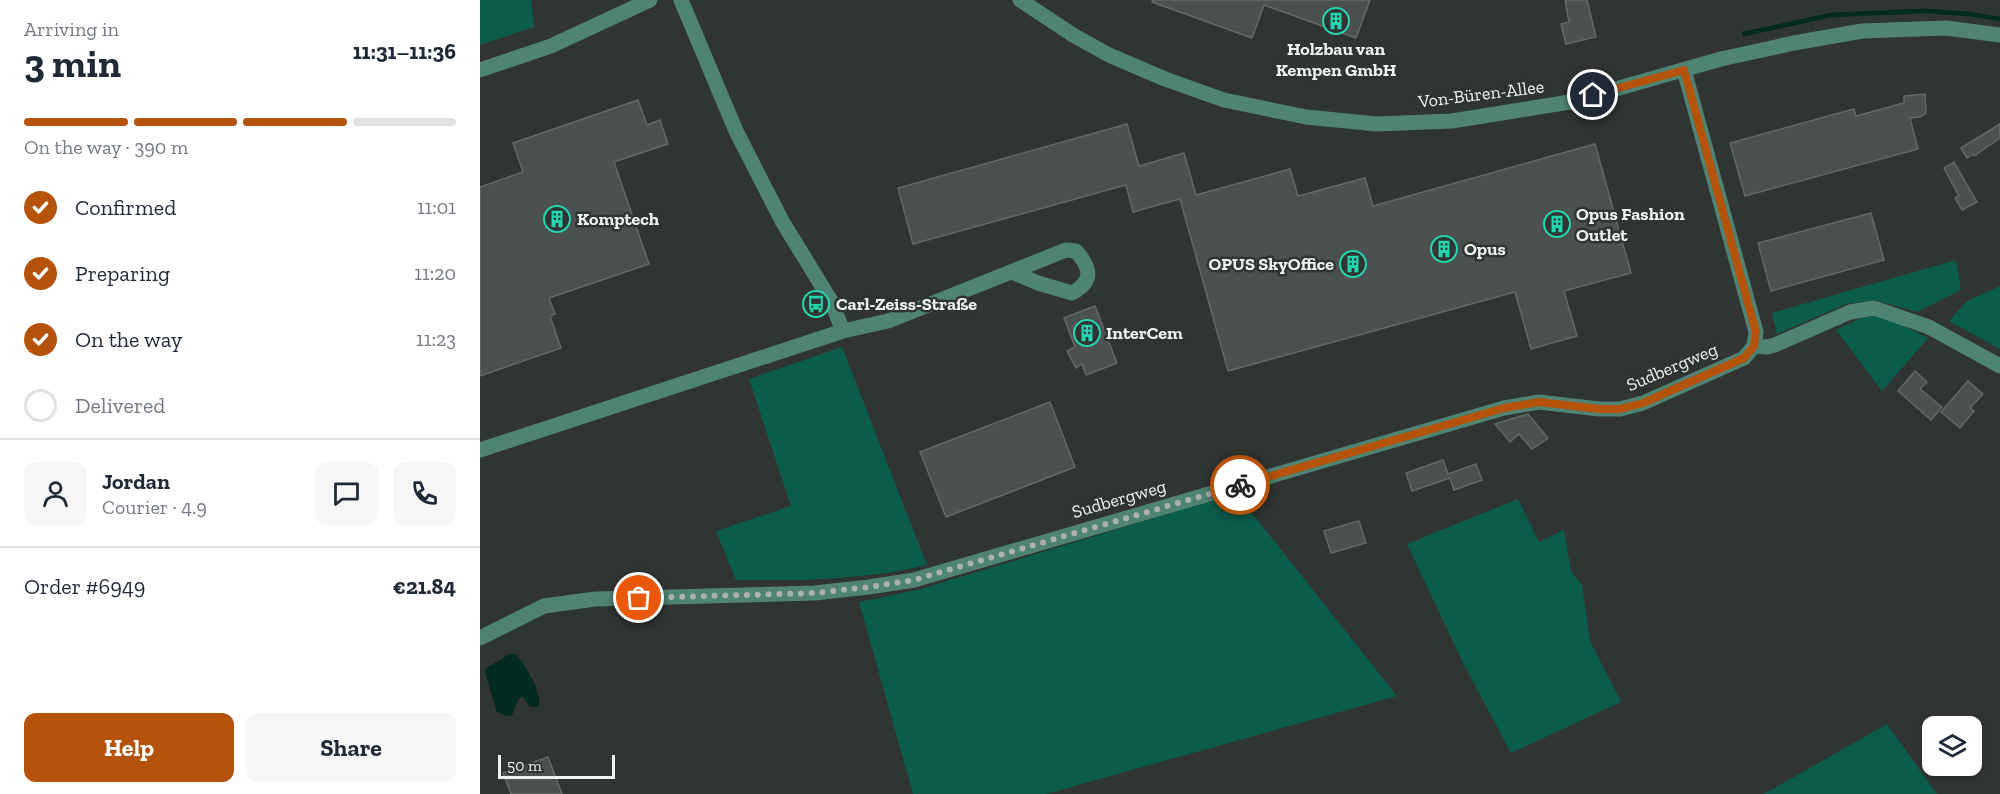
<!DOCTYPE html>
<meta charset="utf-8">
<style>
:root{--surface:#fff;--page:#f6f6f7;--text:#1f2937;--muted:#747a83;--line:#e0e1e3;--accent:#b45309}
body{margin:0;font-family:"Zilla Slab",serif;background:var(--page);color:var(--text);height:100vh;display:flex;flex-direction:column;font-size:22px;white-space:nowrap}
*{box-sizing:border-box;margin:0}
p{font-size:20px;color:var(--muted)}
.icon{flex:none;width:33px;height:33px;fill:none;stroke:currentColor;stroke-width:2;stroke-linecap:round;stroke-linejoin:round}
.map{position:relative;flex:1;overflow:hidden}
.drawer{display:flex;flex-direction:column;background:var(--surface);width:480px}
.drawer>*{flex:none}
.tools{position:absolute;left:1442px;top:716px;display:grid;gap:12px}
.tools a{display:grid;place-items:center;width:60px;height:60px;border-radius:12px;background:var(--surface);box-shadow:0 2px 4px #0004;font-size:30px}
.scale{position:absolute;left:18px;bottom:15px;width:117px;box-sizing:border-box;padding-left:6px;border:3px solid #eff2f1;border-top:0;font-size:16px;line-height:21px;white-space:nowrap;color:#eff2f1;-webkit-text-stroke:4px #303432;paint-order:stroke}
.pin{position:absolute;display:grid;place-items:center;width:51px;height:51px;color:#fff;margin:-26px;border:3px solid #fff;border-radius:50%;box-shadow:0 2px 6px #0007}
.courier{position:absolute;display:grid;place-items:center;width:60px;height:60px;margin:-30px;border:4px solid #b45309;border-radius:50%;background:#fff;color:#222;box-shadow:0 2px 8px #0007}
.summary em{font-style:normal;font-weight:800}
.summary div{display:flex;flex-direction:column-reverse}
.summary{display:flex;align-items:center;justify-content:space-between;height:102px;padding:0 24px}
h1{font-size:39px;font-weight:800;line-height:45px}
.bar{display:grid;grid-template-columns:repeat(4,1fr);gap:9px 6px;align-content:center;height:72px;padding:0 24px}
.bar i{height:8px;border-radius:4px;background:var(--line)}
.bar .selected{background:var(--accent)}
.bar p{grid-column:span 4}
.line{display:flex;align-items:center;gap:15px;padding:0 24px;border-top:2px solid var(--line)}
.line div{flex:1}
.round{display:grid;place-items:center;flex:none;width:63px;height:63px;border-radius:12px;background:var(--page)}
ol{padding:0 24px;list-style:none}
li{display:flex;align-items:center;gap:18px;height:66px}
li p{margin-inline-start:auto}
li .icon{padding:6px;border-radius:50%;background:var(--accent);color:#fff;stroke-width:4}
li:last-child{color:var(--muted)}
li i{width:33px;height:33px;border:3px solid var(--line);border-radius:50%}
.action{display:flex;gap:12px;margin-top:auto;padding:12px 24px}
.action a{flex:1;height:69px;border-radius:12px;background:var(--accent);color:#fff;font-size:24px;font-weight:800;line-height:69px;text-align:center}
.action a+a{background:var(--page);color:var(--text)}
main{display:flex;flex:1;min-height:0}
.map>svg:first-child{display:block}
</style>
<main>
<section class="drawer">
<div class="summary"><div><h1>3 min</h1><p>Arriving in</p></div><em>11:31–11:36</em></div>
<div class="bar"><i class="selected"></i><i class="selected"></i><i class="selected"></i><i></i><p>On the way · 390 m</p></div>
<ol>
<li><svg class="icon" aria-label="check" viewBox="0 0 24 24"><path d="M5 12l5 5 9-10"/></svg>Confirmed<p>11:01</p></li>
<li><svg class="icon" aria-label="check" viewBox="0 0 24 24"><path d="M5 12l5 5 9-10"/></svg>Preparing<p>11:20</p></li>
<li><svg class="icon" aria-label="check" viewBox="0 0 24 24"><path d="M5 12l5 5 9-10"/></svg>On the way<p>11:23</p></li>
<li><i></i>Delivered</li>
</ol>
<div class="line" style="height:108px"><a class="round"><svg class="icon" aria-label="person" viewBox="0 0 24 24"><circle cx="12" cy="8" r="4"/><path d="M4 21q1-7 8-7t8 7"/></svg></a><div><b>Jordan</b><p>Courier · 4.9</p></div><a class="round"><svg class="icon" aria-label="chat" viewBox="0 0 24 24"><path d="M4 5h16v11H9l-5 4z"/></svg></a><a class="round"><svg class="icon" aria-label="phone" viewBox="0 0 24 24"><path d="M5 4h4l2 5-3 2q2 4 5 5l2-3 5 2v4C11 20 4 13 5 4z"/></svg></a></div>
<div class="line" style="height:78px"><div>Order #6949</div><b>€21.84</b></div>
<div class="action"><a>Help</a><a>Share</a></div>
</section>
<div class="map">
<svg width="1520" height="794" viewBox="0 0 1520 794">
<rect width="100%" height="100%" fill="#303432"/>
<path fill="#0b5d4b" d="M 0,0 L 51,0 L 54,27 L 0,45 Z
M 1476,260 L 1481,290 L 1437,312 L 1395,300 L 1366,304 L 1297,334 L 1292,313 Z
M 1520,286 L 1520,349 L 1469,321 L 1487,301 Z
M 1395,316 L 1420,324 L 1448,338 L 1402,391 L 1356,330 L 1383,317 Z
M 362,347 L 447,565 C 384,580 320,581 256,580 L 236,531 L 311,506 L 269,379 Z
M 756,493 L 917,696 L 566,794 L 433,794 L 379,602 L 441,589 Z
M 1038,499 L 1059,542 L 1084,530 L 1091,571 L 1102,585 L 1110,641 L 1141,702 L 1031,753 L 983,663 L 927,544 Z
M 1407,724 L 1457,794 L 1284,794 Z"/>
<path fill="#012a20" d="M 30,654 L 37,655 C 46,668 62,691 59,707 L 50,707 L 43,697 L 39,698 L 32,715 L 26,716 L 17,712 L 5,673 L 6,668 Z"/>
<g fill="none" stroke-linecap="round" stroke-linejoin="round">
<path stroke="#012a20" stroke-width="4.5" d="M 1264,34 L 1351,15 L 1445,11 L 1489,14 L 1520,19"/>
</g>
<path fill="#4c504f" stroke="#646867" stroke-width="1.5" d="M 673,0 L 890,0 L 876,38 L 784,5 L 772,38 L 672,2 Z
M 1085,0 L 1107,0 L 1116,37 L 1086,44 L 1081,24 L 1089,22 Z
M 1445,94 L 1446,113 L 1440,117 L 1430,118 L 1438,149 L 1265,196 L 1250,143 L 1374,109 L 1376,116 L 1424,103 L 1424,96 Z
M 158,100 L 167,125 L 180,120 L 188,144 L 134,162 L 169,264 L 69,298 L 75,314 L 70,316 L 81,348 L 0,376 L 0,187 L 43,172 L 33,143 Z
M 647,124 L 659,166 L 704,153 L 716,195 L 810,169 L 818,196 L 885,178 L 893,206 L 1115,144 L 1151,273 L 1084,291 L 1097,336 L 1051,349 L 1035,292 L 748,371 L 700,199 L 653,212 L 646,185 L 433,244 L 418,188 Z
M 1520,124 L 1520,138 L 1494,156 L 1493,154 L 1487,158 L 1481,148 Z
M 1474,162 L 1497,202 L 1482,210 L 1475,198 L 1479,196 L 1464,168 Z
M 1391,213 L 1404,260 L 1291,291 L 1278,243 Z
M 615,306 L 637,363 L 606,375 L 602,364 L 596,368 L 587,351 L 595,347 L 584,318 Z
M 1435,371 L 1447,382 L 1440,389 L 1462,407 L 1451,420 L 1418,391 Z
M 1488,381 L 1503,394 L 1490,408 L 1494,411 L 1480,428 L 1461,412 Z
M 570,402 L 595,467 L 466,517 L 440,452 Z
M 1048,414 L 1068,438 L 1052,449 L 1039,434 L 1030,442 L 1015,424 Z
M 963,460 L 968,474 L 996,464 L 1002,480 L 974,490 L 970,478 L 932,491 L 926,473 Z
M 879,521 L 886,543 L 851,553 L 844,531 Z
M 68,757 L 82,794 L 31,794 L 23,773 Z"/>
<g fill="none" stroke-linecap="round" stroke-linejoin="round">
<path stroke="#4f8474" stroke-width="15" d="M 201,0 L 256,131 L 302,221 L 351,301 L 363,331
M 540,0 L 593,35 L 629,55 L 685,79 L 744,100 L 826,117 L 897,124 L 972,121 L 1090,102 L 1241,59 L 1314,43 L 1382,31 L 1466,28 L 1520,35
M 0,70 L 71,46 L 170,0
M 1274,346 L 1287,347 L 1295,345 L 1370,312 L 1394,308 L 1449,327 L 1520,366
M 0,450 L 363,331 L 408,321 L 586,250 L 596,251 C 611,268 614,281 592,293 L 558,283 L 532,272
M 0,638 L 64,606 L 115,599 L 335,593 L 389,587 L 434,580 L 1024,408 L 1059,402 L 1119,409 L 1140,409 L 1163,403 L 1264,358 L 1274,346 L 1276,332 L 1204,70"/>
</g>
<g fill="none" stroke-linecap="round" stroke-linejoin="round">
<path stroke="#acb0ae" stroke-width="6" stroke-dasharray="0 10.8" d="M 159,598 L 335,593 L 389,587 L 434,580 L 760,485"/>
<path stroke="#b45309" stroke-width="8" d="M 760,485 L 1024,408 L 1059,402 L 1119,409 L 1140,409 L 1163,403 L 1264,358 L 1274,346 L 1276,332 L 1204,70 L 1113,95"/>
</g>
<defs>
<symbol id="building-ring" viewBox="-11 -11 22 22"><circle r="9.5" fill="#303432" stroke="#25d5ae" stroke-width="1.5"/><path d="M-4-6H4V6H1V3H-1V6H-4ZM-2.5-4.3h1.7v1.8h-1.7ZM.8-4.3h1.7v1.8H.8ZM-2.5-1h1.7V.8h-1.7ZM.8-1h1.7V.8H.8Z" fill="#25d5ae"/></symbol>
<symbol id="bus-ring" viewBox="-11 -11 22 22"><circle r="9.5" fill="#303432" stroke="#25d5ae" stroke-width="1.5"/><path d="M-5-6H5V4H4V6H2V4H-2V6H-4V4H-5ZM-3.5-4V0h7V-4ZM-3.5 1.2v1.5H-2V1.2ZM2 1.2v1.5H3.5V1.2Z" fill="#25d5ae"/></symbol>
</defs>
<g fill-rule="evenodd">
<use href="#building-ring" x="841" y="6" width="30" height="30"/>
<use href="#building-ring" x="62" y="204" width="30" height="30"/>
<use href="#building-ring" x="1062" y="209" width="30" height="30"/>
<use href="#building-ring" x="949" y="234" width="30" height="30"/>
<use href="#building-ring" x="858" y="249" width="30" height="30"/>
<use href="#bus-ring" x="321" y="289" width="30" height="30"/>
<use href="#building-ring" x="592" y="318" width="30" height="30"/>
</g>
<g text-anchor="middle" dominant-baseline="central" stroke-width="5" stroke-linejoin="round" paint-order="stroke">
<g font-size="18" font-weight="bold" fill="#eff2f1" stroke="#303432" text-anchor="start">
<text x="856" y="49" text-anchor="middle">Holzbau van<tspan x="856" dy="21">Kempen GmbH</tspan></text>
<text x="1096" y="214">Opus Fashion<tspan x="1096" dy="21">Outlet</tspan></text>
<text x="97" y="219">Komptech</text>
<text x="984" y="249">Opus</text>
<text x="854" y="264" text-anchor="end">OPUS SkyOffice</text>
<text x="356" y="304">Carl-Zeiss-Straße</text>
<text x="626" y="333">InterCem</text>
</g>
<g font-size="18" fill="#eff2f1" stroke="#303432">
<text transform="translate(1001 94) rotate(-7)">Von-Büren-Allee</text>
<text transform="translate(1192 367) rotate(-23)">Sudbergweg</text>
<text transform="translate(639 499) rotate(-16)">Sudbergweg</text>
</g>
</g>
</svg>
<div class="tools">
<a><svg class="icon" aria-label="layers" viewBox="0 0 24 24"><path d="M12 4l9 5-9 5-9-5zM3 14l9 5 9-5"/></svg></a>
</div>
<div class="scale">50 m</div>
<div class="pin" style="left:159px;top:598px;background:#ea580c"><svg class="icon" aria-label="bag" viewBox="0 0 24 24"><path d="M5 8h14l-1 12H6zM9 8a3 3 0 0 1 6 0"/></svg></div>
<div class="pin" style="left:1113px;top:95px;background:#1f2937"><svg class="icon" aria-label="home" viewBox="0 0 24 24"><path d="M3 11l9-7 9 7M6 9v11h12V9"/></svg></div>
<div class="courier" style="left:760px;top:485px"><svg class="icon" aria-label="bike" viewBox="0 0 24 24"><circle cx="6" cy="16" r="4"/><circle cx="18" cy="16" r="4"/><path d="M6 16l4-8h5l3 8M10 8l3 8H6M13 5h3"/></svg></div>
</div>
</main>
